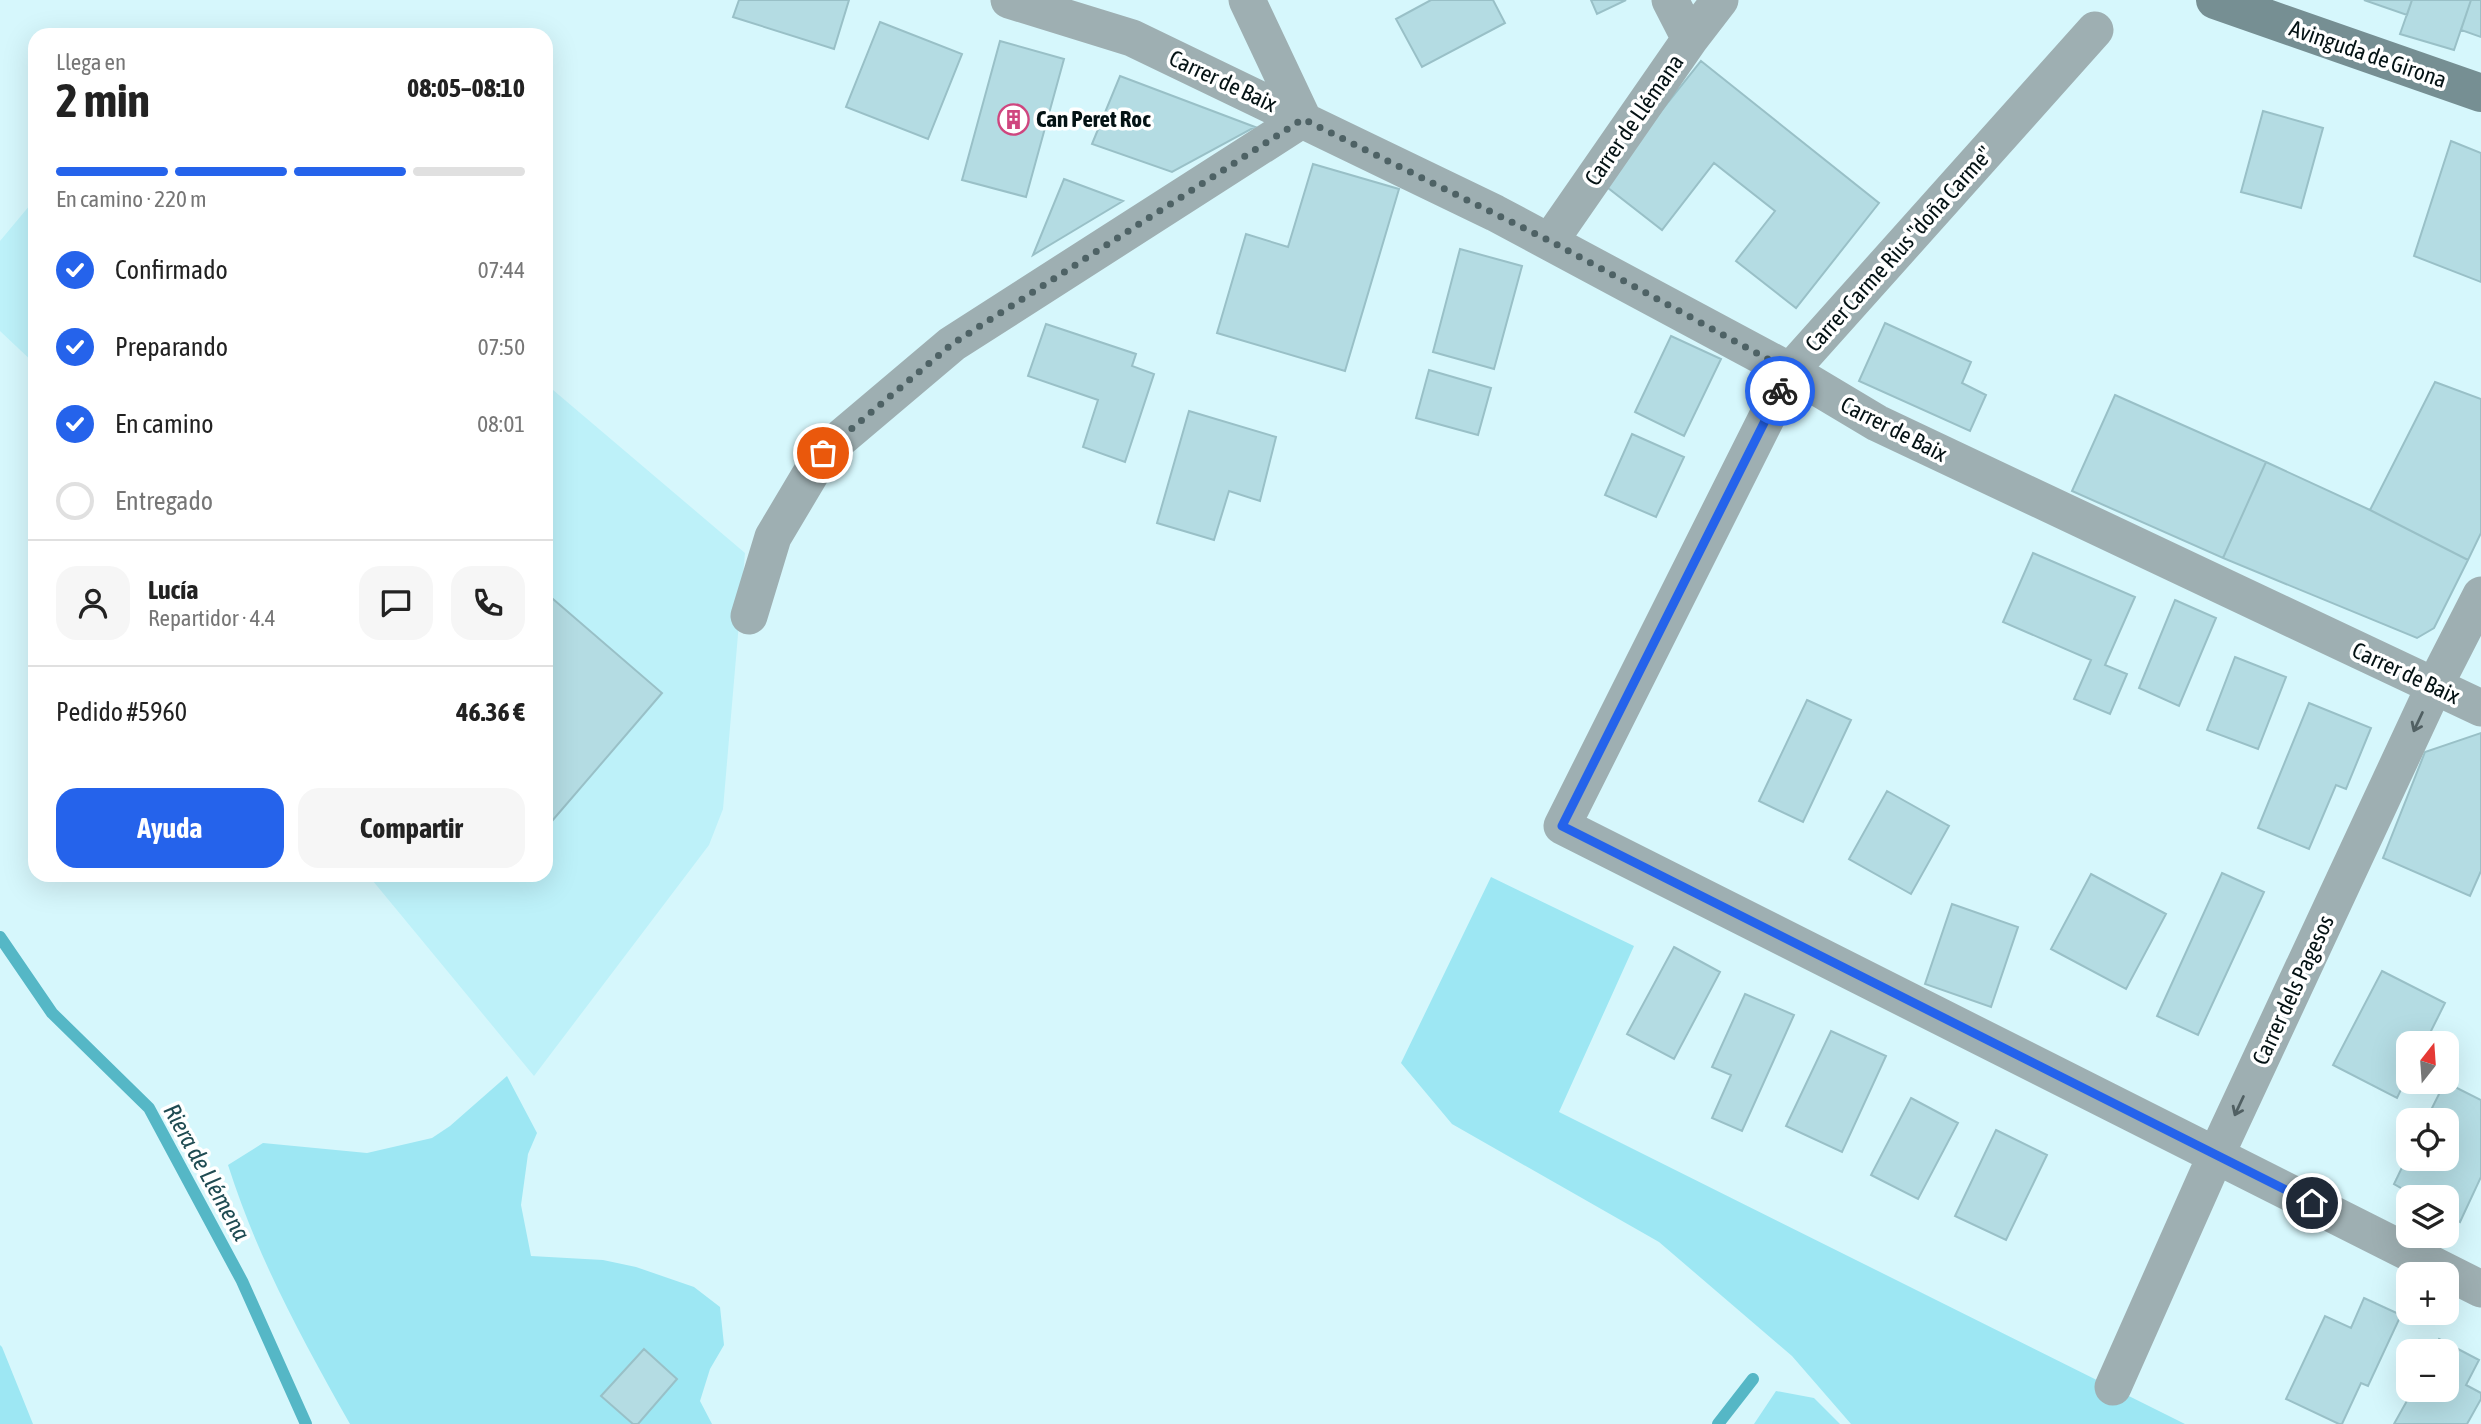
<!DOCTYPE html>
<html lang="es">
<meta charset="utf-8">
<style>
:root{--surface:#fff;--page:#f6f6f6;--text:#222;--muted:#767676;--line:#e0e0e0;--accent:#2563eb}
body{margin:0;font-family:"Asap Condensed",sans-serif;background:var(--page);color:var(--text);height:100vh;display:flex;flex-direction:column;font-size:26px;white-space:nowrap}
*{box-sizing:border-box;margin:0}
p{font-size:23px;color:var(--muted)}
.icon{flex:none;width:38px;height:38px;fill:none;stroke:currentColor;stroke-width:2;stroke-linecap:round;stroke-linejoin:round}
.map{position:relative;flex:1;overflow:hidden}
.details{position:absolute;left:28px;top:28px;width:525px;height:854px;display:flex;flex-direction:column;background:var(--surface);border-radius:21px;box-shadow:0 7px 28px #0002}
.details>*{flex:none}
.needle{width:46px;rotate:17deg}
.controls{position:absolute;left:2396px;top:1031px;display:grid;gap:14px}
.controls a{display:grid;place-items:center;width:63px;height:63px;border-radius:14px;background:var(--surface);box-shadow:0 7px 28px #0002;font-size:35px}
.pin{position:absolute;display:grid;place-items:center;width:60px;height:60px;color:#fff;margin:-30px;border:4px solid #fff;border-radius:50%;box-shadow:0 2px 7px #0007}
.courier{position:absolute;display:grid;place-items:center;width:70px;height:70px;margin:-35px;border:5px solid #2563eb;border-radius:50%;background:#fff;color:#222;box-shadow:0 2px 9px #0007}
.headline em{font-style:normal;font-weight:700}
.headline div{display:flex;flex-direction:column-reverse}
.headline{display:flex;align-items:center;justify-content:space-between;height:119px;padding:0 28px}
h1{font-size:46px;font-weight:700;line-height:52px}
.bar{display:grid;grid-template-columns:repeat(4,1fr);gap:10px 7px;align-content:center;height:84px;padding:0 28px}
.bar i{height:9px;border-radius:5px;background:var(--line)}
.bar .active{background:var(--accent)}
.bar p{grid-column:span 4}
.line{display:flex;align-items:center;gap:18px;padding:0 28px;border-top:2px solid var(--line)}
.line div{flex:1}
.round{display:grid;place-items:center;flex:none;width:74px;height:74px;border-radius:21px;background:var(--page)}
ol{padding:0 28px;list-style:none}
li{display:flex;align-items:center;gap:21px;height:77px}
li p{margin-inline-start:auto}
li .icon{padding:7px;border-radius:50%;background:var(--accent);color:#fff;stroke-width:4}
li:last-child{color:var(--muted)}
li i{width:38px;height:38px;border:4px solid var(--line);border-radius:50%}
.button{display:flex;gap:14px;margin-top:auto;padding:14px 28px}
.button a{flex:1;height:80px;border-radius:21px;background:var(--accent);color:#fff;font-size:28px;font-weight:700;line-height:80px;text-align:center}
.button a+a{background:var(--page);color:var(--text)}
.map>svg:first-child{display:block}
</style>
<div class="map">
<svg width="2481" height="1424" viewBox="0 0 2481 1424">
<rect width="100%" height="100%" fill="#d6f7fc"/>
<path fill="#bdf1f9" d="M 35,199 L 35,364 L 0,331 L 0,241 Z
M 546,384 L 745,553 L 723,809 L 709,845 L 534,1076 L 368,875 L 546,875 Z"/>
<path fill="#9de7f3" d="M 1491,877 L 1634,946 L 1559,1112 L 2185,1424 L 1851,1424 L 1792,1356 L 1659,1242 L 1452,1124 L 1401,1063 Z
M 507,1076 L 537,1133 L 528,1154 L 521,1205 L 531,1256 L 603,1260 L 636,1267 L 694,1287 L 720,1307 L 724,1345 L 710,1369 L 700,1401 L 712,1424 L 350,1424 C 302,1339 258,1259 228,1165 L 263,1143 L 367,1153 L 432,1138 L 450,1126 Z
M 0,1345 L 2,1347 L 33,1424 L 0,1424 Z
M 1776,1391 L 1814,1398 L 1840,1424 L 1754,1424 Z"/>
<g fill="none" stroke-linecap="round" stroke-linejoin="round">
<path stroke="#55b7c6" stroke-width="12" d="M 0,937 L 52,1013 L 149,1108 L 242,1281 L 306,1424
M 1718,1424 L 1753,1379"/>
</g>
<path fill="#b4dce3" stroke="#99c0c7" stroke-width="2" d="M 739,0 L 849,0 L 834,49 L 733,17 Z
M 1431,0 L 1493,0 L 1505,23 L 1422,67 L 1396,19 Z
M 1591,0 L 1626,0 L 1597,14 Z
M 2364,0 L 2412,0 L 2407,15 Z
M 2412,0 L 2471,0 L 2454,50 L 2400,34 Z
M 2471,0 L 2481,0 L 2481,37 L 2461,30 Z
M 880,22 L 962,54 L 928,139 L 846,107 Z
M 1000,41 L 1064,59 L 1026,197 L 962,180 Z
M 1701,61 L 1879,203 L 1796,308 L 1736,261 L 1775,211 L 1714,163 L 1662,230 L 1603,184 Z
M 1120,76 L 1255,127 L 1172,172 L 1092,144 Z
M 2263,111 L 2323,128 L 2301,208 L 2241,192 Z
M 2451,141 L 2481,153 L 2481,282 L 2414,256 Z
M 1313,164 L 1399,189 L 1345,371 L 1217,333 L 1246,234 L 1288,247 Z
M 1064,179 L 1123,201 L 1033,255 Z
M 1460,249 L 1522,266 L 1494,369 L 1433,352 Z
M 1885,323 L 1971,362 L 1962,383 L 1986,395 L 1970,431 L 1859,381 Z
M 1046,324 L 1136,354 L 1132,366 L 1154,374 L 1125,462 L 1083,447 L 1098,400 L 1028,376 Z
M 1671,336 L 1721,359 L 1684,436 L 1635,412 Z
M 1429,370 L 1491,388 L 1478,435 L 1416,418 Z
M 2435,382 L 2481,399 L 2481,533 L 2468,560 L 2370,510 Z
M 2115,395 L 2266,462 L 2223,558 L 2072,491 Z
M 1189,411 L 1276,437 L 1260,501 L 1229,491 L 1214,540 L 1157,523 Z
M 1632,434 L 1684,457 L 1656,517 L 1605,495 Z
M 2266,462 L 2370,510 L 2468,560 L 2434,628 L 2417,638 L 2223,558 Z
M 2033,553 L 2135,597 L 2105,665 L 2127,674 L 2110,714 L 2074,699 L 2091,660 L 2003,622 Z
M 546,593 L 662,693 L 546,828 Z
M 2175,600 L 2216,618 L 2179,706 L 2139,688 Z
M 2235,657 L 2286,677 L 2258,749 L 2207,730 Z
M 1807,700 L 1851,720 L 1803,822 L 1759,801 Z
M 2309,703 L 2371,728 L 2346,789 L 2336,785 L 2309,849 L 2258,828 Z
M 2481,733 L 2481,871 L 2470,896 L 2383,858 L 2425,752 Z
M 1887,791 L 1949,826 L 1911,894 L 1849,859 Z
M 2222,873 L 2264,892 L 2198,1035 L 2157,1016 Z
M 2091,874 L 2166,914 L 2126,989 L 2051,949 Z
M 1952,904 L 2018,927 L 1991,1007 L 1925,984 Z
M 1674,947 L 1720,972 L 1674,1059 L 1627,1034 Z
M 2382,971 L 2445,1003 L 2425,1043 L 2408,1043 L 2408,1075 L 2397,1098 L 2333,1065 Z
M 1745,994 L 1794,1015 L 1742,1131 L 1712,1118 L 1731,1075 L 1712,1067 Z
M 1831,1031 L 1886,1056 L 1842,1152 L 1786,1126 Z
M 2445,1082 L 2481,1100 L 2481,1177 L 2460,1222 L 2446,1214 L 2446,1197 L 2417,1197 L 2394,1184 L 2408,1155 L 2408,1158 L 2446,1158 L 2446,1120 L 2426,1120 Z
M 1911,1098 L 1958,1123 L 1918,1199 L 1871,1175 Z
M 1996,1130 L 2047,1155 L 2006,1240 L 1955,1216 Z
M 2364,1298 L 2401,1315 L 2368,1386 L 2361,1383 L 2342,1424 L 2339,1424 L 2286,1399 L 2325,1316 L 2351,1328 Z
M 2439,1339 L 2479,1360 L 2466,1385 L 2481,1393 L 2481,1399 L 2467,1424 L 2394,1424 L 2413,1390 L 2446,1390 L 2446,1351 L 2433,1351 Z
M 644,1349 L 677,1379 L 638,1424 L 633,1424 L 601,1396 Z"/>
<g fill="none" stroke-linecap="round" stroke-linejoin="round">
<path stroke="#9eafb2" stroke-width="37" d="M 1009,0 L 1132,38 L 1495,213 L 1790,371 L 1877,423 L 2481,708
M 1670,0 L 1690,39
M 2095,30 L 1790,371 L 1562,826 L 2481,1289
M 1550,241 L 1690,39 L 1720,0
M 749,616 L 773,537 L 823,453 L 952,344 L 1303,119 L 1247,0
M 2113,1387 L 2216,1155 L 2434,687 L 2481,595"/>
<path stroke="#768f93" stroke-width="38" d="M 2215,0 L 2481,93"/>
</g>
<defs><path id="oneway-shaft" d="M-6 0H5M1.5-3L5.5 0L1.5 3" fill="none" stroke-width="1.6" stroke-linecap="round" stroke-linejoin="round" transform="scale(1.75)"/></defs>
<g stroke="#516063">
<use href="#oneway-shaft" transform="translate(2418 722) rotate(115)"/>
<use href="#oneway-shaft" transform="translate(2239 1106) rotate(115)"/>
</g>
<g fill="none" stroke-linecap="round" stroke-linejoin="round">
<path stroke="#4e6265" stroke-width="7" stroke-dasharray="0 12.6" d="M 823,453 L 952,344 L 1303,119 L 1550,241 L 1790,371 L 1780,391"/>
<path stroke="#2563eb" stroke-width="9" d="M 1780,391 L 1562,826 L 2312,1203"/>
</g>
<defs>
<symbol id="building-ring" viewBox="-11 -11 22 22"><circle r="9.5" fill="#fff" stroke="#cf467f" stroke-width="1.5"/><path d="M-4-6H4V6H1V3H-1V6H-4ZM-2.5-4.3h1.7v1.8h-1.7ZM.8-4.3h1.7v1.8H.8ZM-2.5-1h1.7V.8h-1.7ZM.8-1h1.7V.8H.8Z" fill="#cf467f"/></symbol>
</defs>
<g fill-rule="evenodd">
<use href="#building-ring" x="996" y="102" width="35" height="35"/>
</g>
<g text-anchor="middle" dominant-baseline="central" stroke-width="7" stroke-linejoin="round" paint-order="stroke">
<g font-size="23" fill="#041214" stroke="#fff">
<text transform="translate(2368 54) rotate(19)">Avinguda de Girona</text>
<text transform="translate(1223 81) rotate(25)">Carrer de Baix</text>
<text transform="translate(1634 120) rotate(-55)">Carrer de Llémana</text>
<text transform="translate(1899 249) rotate(-48)">Carrer Carme Rius "doña Carme"</text>
<text transform="translate(1894 429) rotate(27)">Carrer de Baix</text>
<text transform="translate(2406 673) rotate(25)">Carrer de Baix</text>
<text transform="translate(2293 990) rotate(-65)">Carrer dels Pagesos</text>
</g>
<g font-size="23" font-weight="bold" fill="#041214" stroke="#fff" text-anchor="start">
<text x="1036" y="119">Can Peret Roc</text>
</g>
<g font-size="24" font-style="italic" fill="#1f4b52" stroke="#fff">
<text transform="translate(207 1172) rotate(61)">Riera de Llémena</text>
</g>
</g>
</svg>
<div class="controls">
<a><svg class="needle" viewBox="-14 -14 28 28"><path d="M0-13l5 13h-10z" fill="#e53935"/><path d="M0 13l5-13h-10z" fill="#767676"/></svg></a>
<a><svg class="icon" aria-label="locate" viewBox="0 0 24 24"><circle cx="12" cy="12" r="6"/><path d="M12 2v4M12 18v4M2 12h4M18 12h4"/></svg></a>
<a><svg class="icon" aria-label="layers" viewBox="0 0 24 24"><path d="M12 4l9 5-9 5-9-5zM3 14l9 5 9-5"/></svg></a>
<a>+</a>
<a>−</a>
</div>
<div class="pin" style="left:823px;top:453px;background:#ea580c"><svg class="icon" aria-label="bag" viewBox="0 0 24 24"><path d="M5 8h14l-1 12H6zM9 8a3 3 0 0 1 6 0"/></svg></div>
<div class="pin" style="left:2312px;top:1203px;background:#1f2937"><svg class="icon" aria-label="home" viewBox="0 0 24 24"><path d="M3 11l9-7 9 7M6 9v11h12V9"/></svg></div>
<div class="courier" style="left:1780px;top:391px"><svg class="icon" aria-label="bike" viewBox="0 0 24 24"><circle cx="6" cy="16" r="4"/><circle cx="18" cy="16" r="4"/><path d="M6 16l4-8h5l3 8M10 8l3 8H6M13 5h3"/></svg></div>
<section class="details">
<div class="headline"><div><h1>2 min</h1><p>Llega en</p></div><em>08:05–08:10</em></div>
<div class="bar"><i class="active"></i><i class="active"></i><i class="active"></i><i></i><p>En camino · 220 m</p></div>
<ol>
<li><svg class="icon" aria-label="check" viewBox="0 0 24 24"><path d="M5 12l5 5 9-10"/></svg>Confirmado<p>07:44</p></li>
<li><svg class="icon" aria-label="check" viewBox="0 0 24 24"><path d="M5 12l5 5 9-10"/></svg>Preparando<p>07:50</p></li>
<li><svg class="icon" aria-label="check" viewBox="0 0 24 24"><path d="M5 12l5 5 9-10"/></svg>En camino<p>08:01</p></li>
<li><i></i>Entregado</li>
</ol>
<div class="line" style="height:126px"><a class="round"><svg class="icon" aria-label="person" viewBox="0 0 24 24"><circle cx="12" cy="8" r="4"/><path d="M4 21q1-7 8-7t8 7"/></svg></a><div><b>Lucía</b><p>Repartidor · 4.4</p></div><a class="round"><svg class="icon" aria-label="chat" viewBox="0 0 24 24"><path d="M4 5h16v11H9l-5 4z"/></svg></a><a class="round"><svg class="icon" aria-label="phone" viewBox="0 0 24 24"><path d="M5 4h4l2 5-3 2q2 4 5 5l2-3 5 2v4C11 20 4 13 5 4z"/></svg></a></div>
<div class="line" style="height:91px"><div>Pedido #5960</div><b>46.36 €</b></div>
<div class="button"><a>Ayuda</a><a>Compartir</a></div>
</section>
</div>
